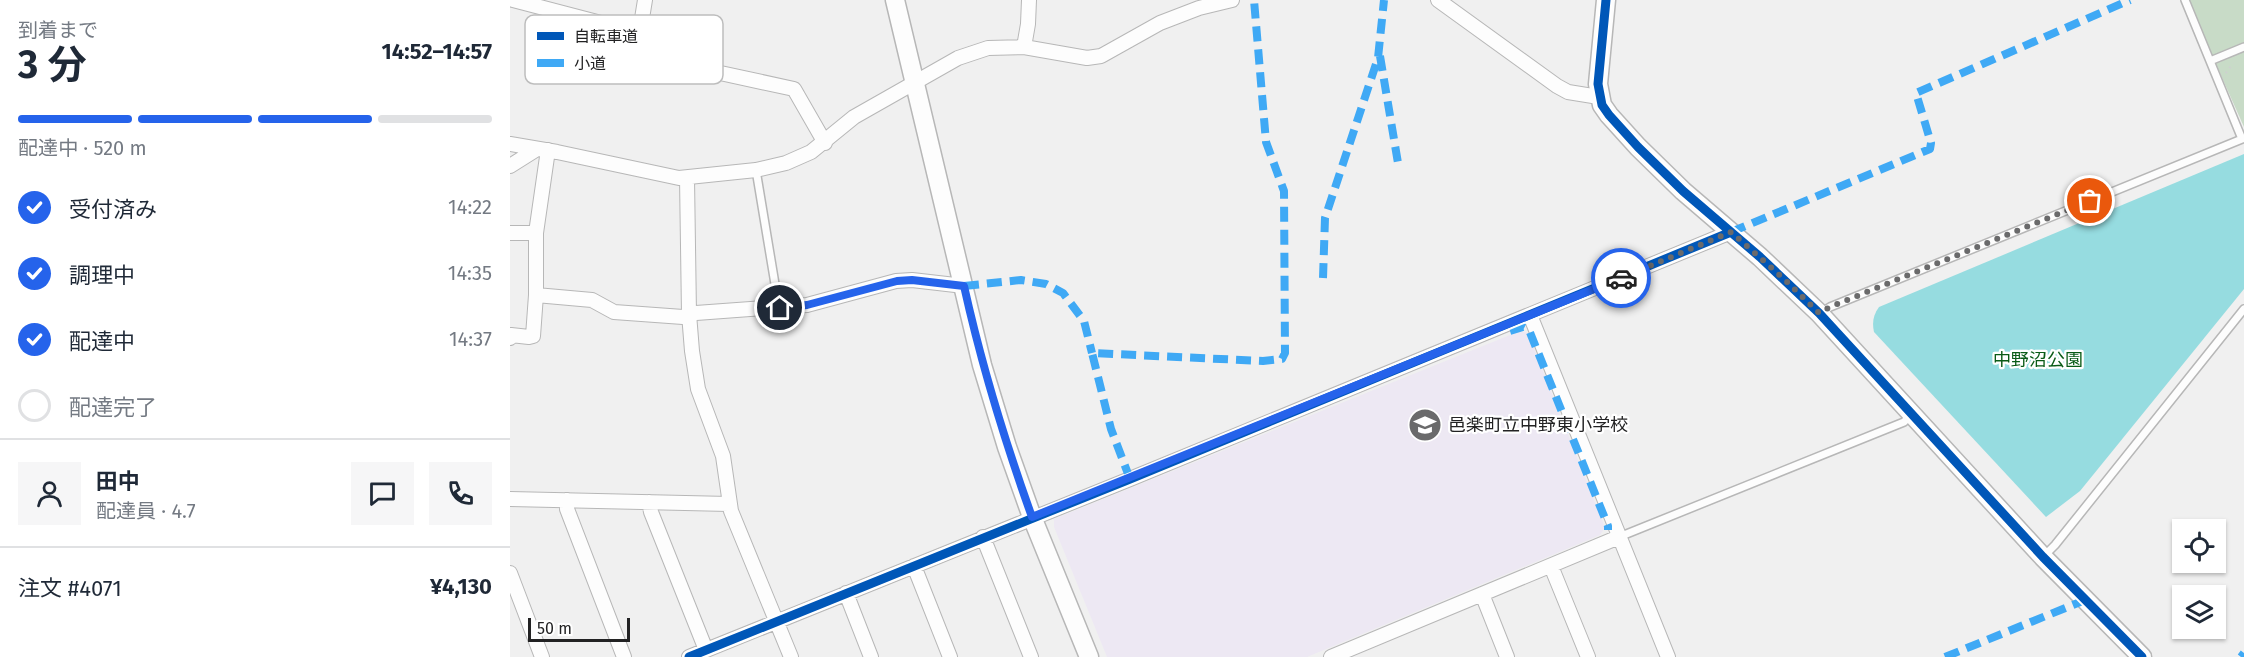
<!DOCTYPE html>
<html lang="ja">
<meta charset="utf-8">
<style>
:root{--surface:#fff;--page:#f6f6f7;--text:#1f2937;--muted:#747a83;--line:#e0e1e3;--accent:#2563eb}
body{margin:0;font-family:"Fira Sans","Noto Sans JP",sans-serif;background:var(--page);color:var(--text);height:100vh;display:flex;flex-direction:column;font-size:22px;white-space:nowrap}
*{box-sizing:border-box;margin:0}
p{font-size:20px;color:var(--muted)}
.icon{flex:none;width:33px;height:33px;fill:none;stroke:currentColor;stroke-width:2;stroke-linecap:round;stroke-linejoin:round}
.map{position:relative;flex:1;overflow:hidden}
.sheet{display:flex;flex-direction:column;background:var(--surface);width:510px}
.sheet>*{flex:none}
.tools{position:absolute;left:1662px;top:519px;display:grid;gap:12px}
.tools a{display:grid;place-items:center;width:54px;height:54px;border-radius:0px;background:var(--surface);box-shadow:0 2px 4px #0004;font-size:30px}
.scale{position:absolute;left:18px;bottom:15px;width:102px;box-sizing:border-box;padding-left:6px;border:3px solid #222223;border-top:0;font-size:16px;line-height:21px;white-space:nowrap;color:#222223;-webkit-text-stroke:4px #fff;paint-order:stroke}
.pin{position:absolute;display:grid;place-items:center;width:51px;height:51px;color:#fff;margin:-26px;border:3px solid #fff;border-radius:50%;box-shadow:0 2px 6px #0007}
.courier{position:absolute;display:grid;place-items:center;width:60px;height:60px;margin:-30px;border:4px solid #2563eb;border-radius:50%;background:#fff;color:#222;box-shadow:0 2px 8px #0007}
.head em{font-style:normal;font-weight:700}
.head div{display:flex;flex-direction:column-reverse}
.head{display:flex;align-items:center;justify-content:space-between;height:102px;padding:0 18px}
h1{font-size:39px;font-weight:700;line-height:45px}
.bar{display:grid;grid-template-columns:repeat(4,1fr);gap:9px 6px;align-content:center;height:72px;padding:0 18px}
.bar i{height:8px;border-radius:4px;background:var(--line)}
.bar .active{background:var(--accent)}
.bar p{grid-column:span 4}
.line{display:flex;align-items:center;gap:15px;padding:0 18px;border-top:2px solid var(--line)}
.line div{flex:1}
.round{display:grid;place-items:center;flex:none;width:63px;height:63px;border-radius:0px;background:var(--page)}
ol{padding:0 18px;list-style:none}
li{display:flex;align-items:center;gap:18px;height:66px}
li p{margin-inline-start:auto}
li .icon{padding:6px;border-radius:50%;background:var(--accent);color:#fff;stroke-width:4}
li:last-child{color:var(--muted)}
li i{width:33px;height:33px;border:3px solid var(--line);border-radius:50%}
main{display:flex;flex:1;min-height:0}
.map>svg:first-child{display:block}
</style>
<main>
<section class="sheet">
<div class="head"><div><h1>3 分</h1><p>到着まで</p></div><em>14:52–14:57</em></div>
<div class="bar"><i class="active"></i><i class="active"></i><i class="active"></i><i></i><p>配達中 · 520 m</p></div>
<ol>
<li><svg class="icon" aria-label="check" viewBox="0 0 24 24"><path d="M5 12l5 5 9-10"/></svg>受付済み<p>14:22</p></li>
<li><svg class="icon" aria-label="check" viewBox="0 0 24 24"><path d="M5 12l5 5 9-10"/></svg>調理中<p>14:35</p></li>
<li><svg class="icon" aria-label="check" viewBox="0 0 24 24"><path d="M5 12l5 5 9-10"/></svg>配達中<p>14:37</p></li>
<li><i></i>配達完了</li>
</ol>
<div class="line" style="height:108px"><a class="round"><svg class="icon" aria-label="person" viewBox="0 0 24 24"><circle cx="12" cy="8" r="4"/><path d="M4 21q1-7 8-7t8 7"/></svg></a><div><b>田中</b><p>配達員 · 4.7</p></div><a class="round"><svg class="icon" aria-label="chat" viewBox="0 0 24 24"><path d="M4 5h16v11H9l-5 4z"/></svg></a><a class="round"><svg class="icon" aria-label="phone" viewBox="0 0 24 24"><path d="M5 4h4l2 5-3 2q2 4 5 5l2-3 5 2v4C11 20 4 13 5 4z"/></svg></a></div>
<div class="line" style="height:78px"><div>注文 #4071</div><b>¥4,130</b></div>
</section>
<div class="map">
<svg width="1734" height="657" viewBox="0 0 1734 657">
<rect width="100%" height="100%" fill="#f0f0f0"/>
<path fill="#ede8f3" d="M 1010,331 L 1018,333 L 1094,525 L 1094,529 L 1090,535 L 797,657 L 597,657 L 544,527 L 544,519 Z"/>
<path fill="#c8dbc7" d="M 1679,0 L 1734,0 L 1734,127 L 1701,53 Z"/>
<path fill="#96dce0" d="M 1734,154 L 1734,289 L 1570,491 L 1536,517 L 1364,332 C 1362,323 1363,315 1369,307 Z"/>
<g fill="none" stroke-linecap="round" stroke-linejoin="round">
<defs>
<path id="service" d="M 1700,61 L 1734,47
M 246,170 L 269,308
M 1310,313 L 1320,307 L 1732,139 L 1675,0
M 1109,537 L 1394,422 L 1401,415
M 1534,556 L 1545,545 L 1734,309"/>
<path id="minor" d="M 3,0 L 91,23 L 129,37 L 178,66 L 284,89 L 315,143
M 928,0 L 1047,86 L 1058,92 L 1089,97
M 129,37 L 135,0
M 514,47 L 518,24 L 519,0
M 0,144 L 47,152 L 169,178 L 246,170 L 276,163 L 301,152 L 344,117 L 448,58 L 478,48 L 514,47 L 577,58 L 591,56 L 650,23 L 689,8 L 722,0
M 0,166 L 27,149
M 177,178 L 179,314 L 182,351 L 188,389 L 213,456 L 221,511 L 281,657
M 0,233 L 26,233
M 26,295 L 82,300 L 104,312 L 173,317 L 186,313 L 297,305 L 386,281 L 402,280 L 454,286
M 1020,315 L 1158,657
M 0,338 L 1,335 L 19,337 L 23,336 L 26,295 L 26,233 L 38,150
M 0,499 L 219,504
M 57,500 L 57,509 L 114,657
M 139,502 L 141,512 L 196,650
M 473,537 L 521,657
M 404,566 L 440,657
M 1041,566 L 1078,657
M 0,573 L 32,657
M 336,593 L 361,657
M 972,594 L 997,657
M 179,657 L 620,479 L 1221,232
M 821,657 L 1109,537"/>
<path id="tertiary" d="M 385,0 L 472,365 L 497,447 L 522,517 L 579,657
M 1096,0 L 1088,84 L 1092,105 L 1099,115 L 1128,147 L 1173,191 L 1250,257 L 1309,313 L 1533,557 L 1632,657"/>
</defs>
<use href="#service" stroke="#b7b7b7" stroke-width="10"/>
<use href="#minor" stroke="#b7b7b7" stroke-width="16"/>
<use href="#tertiary" stroke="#b7b7b7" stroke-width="21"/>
<path stroke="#cfcfd0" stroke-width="2" stroke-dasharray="1.5 4.5" stroke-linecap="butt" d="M 1716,73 L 1723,63"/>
<use href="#service" stroke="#fdfdfd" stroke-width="7"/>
<use href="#minor" stroke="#fdfdfd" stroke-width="14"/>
<use href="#tertiary" stroke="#fdfdfd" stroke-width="18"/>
<path stroke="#3fa9f5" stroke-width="8" stroke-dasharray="15 8" stroke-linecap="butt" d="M 870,56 L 889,169
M 1221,232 L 1420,149 L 1421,143 L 1406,93 L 1620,0
M 813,278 L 815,218 L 868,58 L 874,0
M 454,286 L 511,280 L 536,284 L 553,293 L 574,321 L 582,353
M 1000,331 L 1013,327 L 1019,330 L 1098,526 L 1098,530
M 620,479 L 601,429 L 582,353 L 753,361 L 772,359 L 775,353 L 774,191 L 756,142 L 744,0
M 1435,657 L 1575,600
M 1731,657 L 1734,653"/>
<defs>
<path id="cycleway" d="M 1096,0 L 1088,84 L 1092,105 L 1099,115 L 1128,147 L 1173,191 L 1250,257 L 1309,313 L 1533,557 L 1632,657
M 179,657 L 620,479 L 1221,232"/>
</defs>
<use href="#cycleway" stroke="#fff" stroke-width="13"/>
<use href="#cycleway" stroke="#0057b8" stroke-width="9"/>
</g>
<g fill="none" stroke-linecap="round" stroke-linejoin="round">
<path stroke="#6a6a6b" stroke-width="6" stroke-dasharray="0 10.8" d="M 1111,278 L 1221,232 L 1273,278 L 1309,313 L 1320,307 L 1580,201"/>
<path stroke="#2563eb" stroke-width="8" d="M 270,308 L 297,305 L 387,281 L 402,280 L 454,286 C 472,367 494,439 522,517 L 1111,278"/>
</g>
<defs>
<symbol id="school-disc" viewBox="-11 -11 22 22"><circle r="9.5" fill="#6a6a6b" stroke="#fff"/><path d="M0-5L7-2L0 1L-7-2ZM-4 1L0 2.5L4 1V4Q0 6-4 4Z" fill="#fff"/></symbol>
</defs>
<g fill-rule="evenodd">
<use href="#school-disc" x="896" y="406" width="38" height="38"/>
</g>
<g text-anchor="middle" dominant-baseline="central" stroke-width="4.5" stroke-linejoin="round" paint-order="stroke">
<g font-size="18" fill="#0a5b17" stroke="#fff">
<text x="1528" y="360">中野沼公園</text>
</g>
<g font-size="18" fill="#222223" stroke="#fff" text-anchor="start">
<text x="938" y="425">邑楽町立中野東小学校</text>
</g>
</g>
<rect x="15" y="15" width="198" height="69" rx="9" fill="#fff" stroke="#bdbdbd" stroke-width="1.5"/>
<rect x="27" y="32" width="27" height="8" fill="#0057b8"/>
<rect x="27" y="59" width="27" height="8" fill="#3fa9f5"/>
<g font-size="16" fill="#222223">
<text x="64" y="42">自転車道</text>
<text x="64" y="69">小道</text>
</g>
</svg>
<div class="tools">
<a><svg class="icon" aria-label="locate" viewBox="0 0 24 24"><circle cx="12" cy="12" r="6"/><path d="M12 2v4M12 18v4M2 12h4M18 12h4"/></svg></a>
<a><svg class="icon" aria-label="layers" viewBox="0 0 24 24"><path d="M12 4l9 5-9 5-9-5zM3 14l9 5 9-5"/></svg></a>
</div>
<div class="scale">50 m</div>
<div class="pin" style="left:1580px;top:201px;background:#ea580c"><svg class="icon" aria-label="bag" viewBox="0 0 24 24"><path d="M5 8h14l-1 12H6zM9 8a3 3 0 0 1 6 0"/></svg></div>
<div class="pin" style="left:270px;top:308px;background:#1f2937"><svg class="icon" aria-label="home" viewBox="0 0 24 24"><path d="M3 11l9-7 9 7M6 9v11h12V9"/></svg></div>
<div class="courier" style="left:1111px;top:278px"><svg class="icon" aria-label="car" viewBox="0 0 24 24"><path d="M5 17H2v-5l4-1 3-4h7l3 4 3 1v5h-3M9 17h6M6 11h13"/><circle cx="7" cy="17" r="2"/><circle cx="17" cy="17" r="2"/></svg></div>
</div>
</main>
